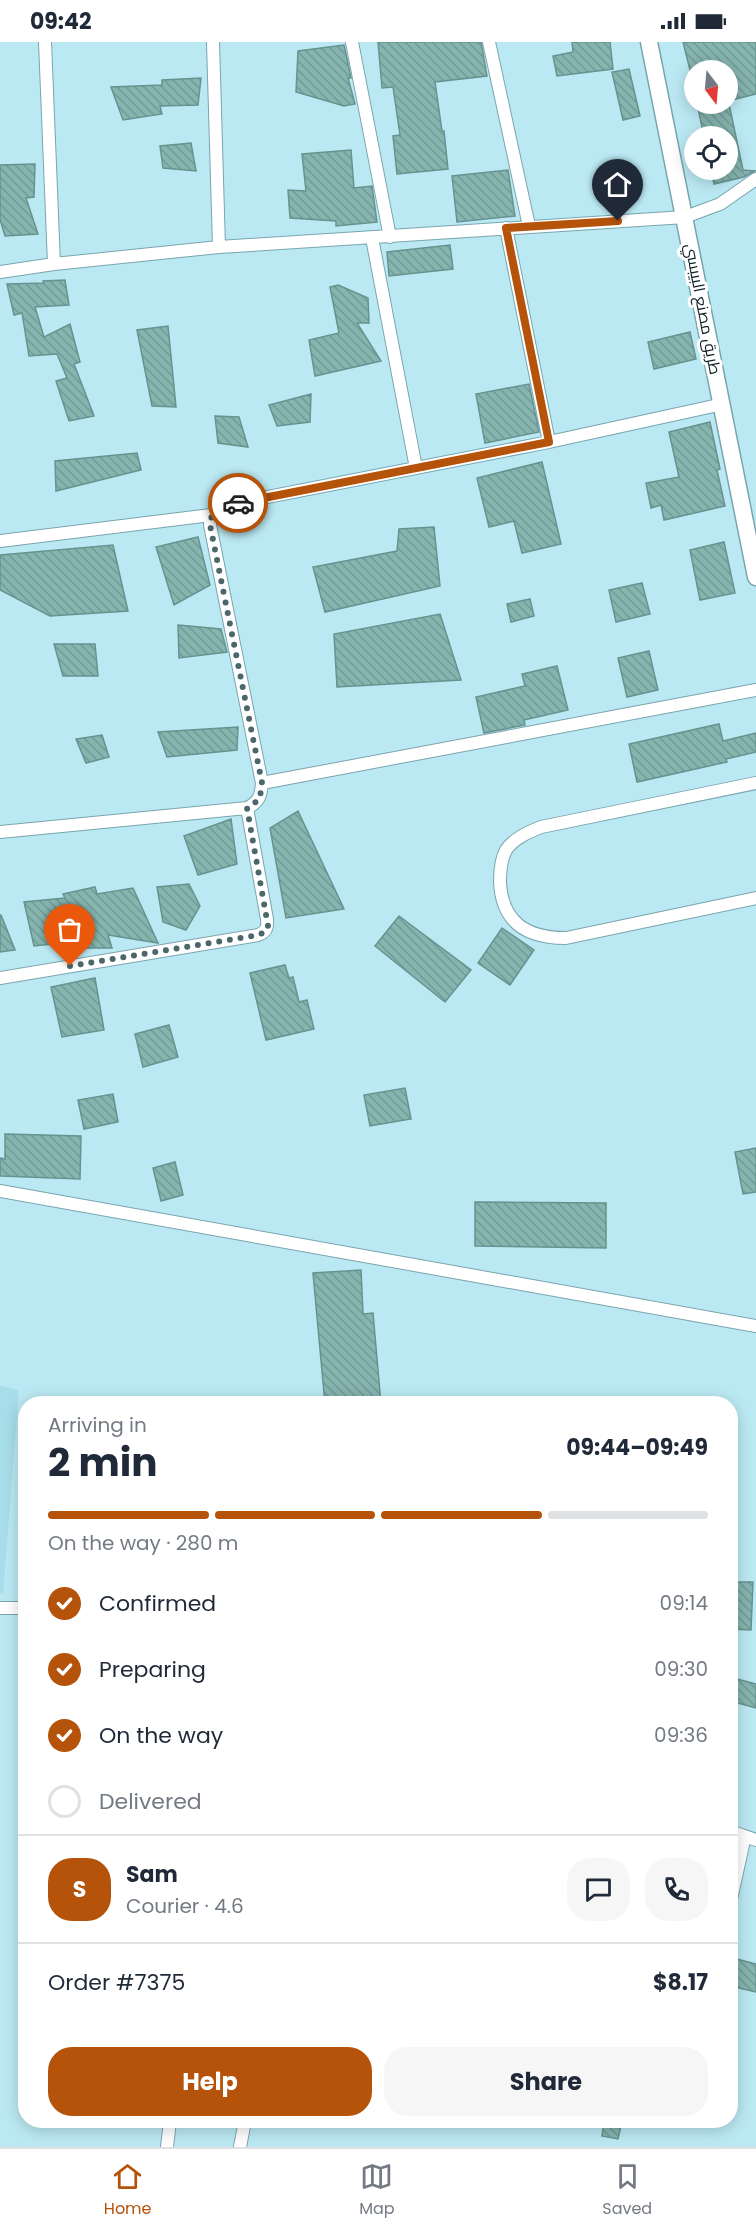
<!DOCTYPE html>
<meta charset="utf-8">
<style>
:root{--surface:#fff;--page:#f6f6f7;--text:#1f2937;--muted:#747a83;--line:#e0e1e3;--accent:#b45309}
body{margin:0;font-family:Poppins,Cairo,sans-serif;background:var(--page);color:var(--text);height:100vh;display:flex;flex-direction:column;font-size:22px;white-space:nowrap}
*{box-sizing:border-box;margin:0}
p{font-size:20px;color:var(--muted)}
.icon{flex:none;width:33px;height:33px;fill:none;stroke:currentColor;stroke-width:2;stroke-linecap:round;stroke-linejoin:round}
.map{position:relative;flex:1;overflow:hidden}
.panel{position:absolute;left:18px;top:1354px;width:720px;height:732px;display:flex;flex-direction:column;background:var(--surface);border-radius:24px;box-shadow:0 3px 15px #0003}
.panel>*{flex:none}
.needle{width:39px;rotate:164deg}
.tools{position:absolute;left:684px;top:18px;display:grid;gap:12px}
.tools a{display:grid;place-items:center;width:54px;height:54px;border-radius:50%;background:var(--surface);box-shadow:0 3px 15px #0003;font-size:30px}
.pin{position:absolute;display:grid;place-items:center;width:51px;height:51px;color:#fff;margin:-62px -26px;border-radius:50% 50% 50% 0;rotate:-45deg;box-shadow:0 0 6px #0007}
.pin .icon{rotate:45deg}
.courier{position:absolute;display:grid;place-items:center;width:60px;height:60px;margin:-30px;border:4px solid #b45309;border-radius:50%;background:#fff;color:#222;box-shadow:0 2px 8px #0007}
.headline em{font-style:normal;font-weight:700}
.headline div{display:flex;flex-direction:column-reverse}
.headline{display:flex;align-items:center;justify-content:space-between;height:102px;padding:0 30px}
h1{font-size:39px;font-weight:700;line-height:45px}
.bar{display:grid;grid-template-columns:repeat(4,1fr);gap:9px 6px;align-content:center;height:72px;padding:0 30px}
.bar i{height:8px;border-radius:4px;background:var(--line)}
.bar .active{background:var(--accent)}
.bar p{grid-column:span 4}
.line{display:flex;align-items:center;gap:15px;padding:0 30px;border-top:2px solid var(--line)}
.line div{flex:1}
.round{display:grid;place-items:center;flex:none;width:63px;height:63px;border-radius:24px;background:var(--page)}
ol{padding:0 30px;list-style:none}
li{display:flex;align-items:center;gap:18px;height:66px}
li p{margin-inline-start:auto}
li .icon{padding:6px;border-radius:50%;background:var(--accent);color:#fff;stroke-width:4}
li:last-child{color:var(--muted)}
li i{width:33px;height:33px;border:3px solid var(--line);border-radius:50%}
.action{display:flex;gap:12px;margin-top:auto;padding:12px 30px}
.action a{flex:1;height:69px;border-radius:24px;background:var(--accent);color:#fff;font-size:24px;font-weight:700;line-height:69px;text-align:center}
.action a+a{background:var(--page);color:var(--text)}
.status{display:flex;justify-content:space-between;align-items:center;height:42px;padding:0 30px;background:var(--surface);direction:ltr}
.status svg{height:16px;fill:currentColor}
.tab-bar{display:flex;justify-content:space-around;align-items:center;height:84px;border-top:2px solid var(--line);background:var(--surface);font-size:16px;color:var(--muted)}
.tab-bar a{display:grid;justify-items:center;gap:3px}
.tab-bar .active{color:var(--accent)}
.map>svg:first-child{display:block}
</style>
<div class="status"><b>09:42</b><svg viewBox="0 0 49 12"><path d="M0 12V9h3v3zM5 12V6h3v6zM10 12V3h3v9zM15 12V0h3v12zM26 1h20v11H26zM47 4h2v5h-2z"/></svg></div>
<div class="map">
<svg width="756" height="2105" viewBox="0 0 756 2105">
<defs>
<pattern id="building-back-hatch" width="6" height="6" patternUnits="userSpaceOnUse" patternTransform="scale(1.5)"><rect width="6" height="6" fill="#86b4af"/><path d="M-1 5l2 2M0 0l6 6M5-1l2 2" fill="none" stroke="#729a96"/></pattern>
</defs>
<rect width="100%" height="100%" fill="#bbe9f3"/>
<path fill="#a7deea" d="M 0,1344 L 19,1348 L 3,1552 L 0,1551 Z"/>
<path fill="url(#building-back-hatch)" stroke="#66938f" stroke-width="1.5" d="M 378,0 L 481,0 L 487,34 L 435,40 L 442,89 L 444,89 L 448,127 L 397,132 L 393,94 L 400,93 L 393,45 L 382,46 Z
M 572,0 L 610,0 L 613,27 L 557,34 L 553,14 L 573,10 Z
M 683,0 L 756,0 L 756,52 L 728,59 L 728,28 L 690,28 Z
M 344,3 L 351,36 L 348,36 L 355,62 L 344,64 L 296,50 L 298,9 Z
M 629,27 L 640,74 L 623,78 L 612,30 Z
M 201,36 L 198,63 L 160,64 L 162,72 L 123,78 L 111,45 L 162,43 L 162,38 Z
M 697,62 L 729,62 L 743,128 L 755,129 L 744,135 L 714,142 L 711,128 L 728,128 L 728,94 L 704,94 Z
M 191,101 L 196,129 L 163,126 L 160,104 Z
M 351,108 L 354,146 L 372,144 L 377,180 L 336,184 L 336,179 L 290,176 L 288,148 L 306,149 L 302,112 Z
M 35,122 L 34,155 L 26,156 L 38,192 L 5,194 L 0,177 L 0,123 Z
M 508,128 L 515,174 L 457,180 L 452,134 Z
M 450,203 L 453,227 L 389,234 L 387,210 Z
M 65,238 L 69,263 L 35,265 L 44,295 L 70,282 L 80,320 L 74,322 L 94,374 L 69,379 L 56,339 L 67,336 L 57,312 L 29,314 L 22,271 L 14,273 L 7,242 L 44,241 L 43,239 Z
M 338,243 L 368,256 L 369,281 L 357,281 L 381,319 L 315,334 L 309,298 L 339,291 L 330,245 Z
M 168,284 L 176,365 L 152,364 L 137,288 Z
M 690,290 L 696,317 L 654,327 L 648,300 Z
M 529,342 L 539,390 L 485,401 L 476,352 Z
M 311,352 L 310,380 L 277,384 L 269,363 Z
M 215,374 L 239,375 L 248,405 L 218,401 Z
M 710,380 L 720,427 L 717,428 L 725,464 L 664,478 L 661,463 L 651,466 L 646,441 L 679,435 L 669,390 Z
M 137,411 L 141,428 L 56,449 L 55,419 Z
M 542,420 L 561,502 L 522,511 L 514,479 L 489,485 L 477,436 Z
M 434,485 L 440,544 L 325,570 L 313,525 L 397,509 L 399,487 Z
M 198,495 L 210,543 L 174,563 L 156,505 Z
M 724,500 L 735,551 L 700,558 L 690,508 Z
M 113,503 L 128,569 L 50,574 L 0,548 L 0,513 Z
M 642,541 L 650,572 L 616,580 L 609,548 Z
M 530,557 L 534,574 L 511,580 L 507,562 Z
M 440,572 L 461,638 L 337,645 L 334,592 Z
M 178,583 L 221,587 L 227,610 L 179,616 Z
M 54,602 L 95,602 L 98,634 L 63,634 Z
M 649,609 L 658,648 L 627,655 L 618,616 Z
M 557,624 L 568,668 L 524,678 L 525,683 L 484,691 L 476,655 L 525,644 L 522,632 Z
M 719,682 L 723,699 L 756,691 L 756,710 L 726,717 L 727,720 L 637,740 L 629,702 Z
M 238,685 L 237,708 L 167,715 L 158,690 Z
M 102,693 L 109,715 L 86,721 L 76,697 Z
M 298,769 L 344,867 L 286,876 L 270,786 Z
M 231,777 L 237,822 L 198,833 L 184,794 Z
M 189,842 L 200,864 L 186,888 L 163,880 L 157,845 Z
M 95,845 L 97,852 L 133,846 L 158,901 L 108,893 L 112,906 L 82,906 L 80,899 L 34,904 L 24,860 L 65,856 L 63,852 Z
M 0,873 L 1,873 L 15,908 L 0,910 Z
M 399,874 L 471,928 L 445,960 L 375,904 Z
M 502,886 L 534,908 L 510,943 L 478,921 Z
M 285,923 L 289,936 L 293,935 L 299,960 L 307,958 L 314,987 L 266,998 L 250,931 Z
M 95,936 L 104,988 L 62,995 L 51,945 Z
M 169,983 L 178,1015 L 143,1025 L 135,992 Z
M 405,1046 L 411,1077 L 370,1084 L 364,1053 Z
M 113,1052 L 118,1080 L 84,1087 L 78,1058 Z
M 5,1092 L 81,1094 L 80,1137 L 0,1134 L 0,1116 L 5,1117 Z
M 756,1106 L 756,1150 L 743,1152 L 735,1110 Z
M 175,1120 L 183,1153 L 161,1159 L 153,1126 Z
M 475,1160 L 606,1161 L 606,1206 L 475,1204 Z
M 361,1228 L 363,1272 L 373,1271 L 381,1362 L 325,1362 L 313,1231 Z
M 730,1540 L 753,1540 L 751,1588 L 730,1587 Z
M 730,1635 L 756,1642 L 756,1666 L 730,1659 Z
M 733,1916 L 756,1922 L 756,1950 L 730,1944 Z
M 604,2079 L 622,2079 L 618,2097 L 602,2094 Z"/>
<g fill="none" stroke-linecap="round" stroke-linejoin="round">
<defs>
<path id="street" d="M 45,0 L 54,222
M 213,0 L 219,205
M 352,0 L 390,195
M 489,0 L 529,184
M 506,186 L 549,400
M 372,196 L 416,426
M 0,230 L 54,222 L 219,205 L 685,175 L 720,162 L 756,137
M 0,499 L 211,473
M 262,741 L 756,648
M 756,741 L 541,785 C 529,790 514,796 506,808 C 501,817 500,829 500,840 C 502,881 527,896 566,896 L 756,856
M 0,790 L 247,766 C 259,760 261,754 262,741 L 210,483 C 211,471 215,467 226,463 L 549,400 L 723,362
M 0,936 L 258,893 C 266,890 268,886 267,877 L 247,766
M 0,1149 L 756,1284
M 0,1566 L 26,1566
M 730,1789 L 756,1798
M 730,1862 L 745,1794
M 167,2105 L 170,2079
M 240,2105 L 245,2079"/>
<path id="secondary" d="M 649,0 L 756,535"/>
</defs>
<use href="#street" stroke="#79a5ae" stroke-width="14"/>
<use href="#secondary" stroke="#79a5ae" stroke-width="19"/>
<use href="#street" stroke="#fff" stroke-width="12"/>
<use href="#secondary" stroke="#fff" stroke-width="16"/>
</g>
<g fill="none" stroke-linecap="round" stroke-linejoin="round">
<path stroke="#4b676c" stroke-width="6" stroke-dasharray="0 10.8" d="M 70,924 L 258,893 L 265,890 L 268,884 L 247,766 C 259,760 261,754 262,741 L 210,483 C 212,464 221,464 238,461"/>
<path stroke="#b45309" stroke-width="8" d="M 238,461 L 549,400 L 506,186 L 618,179"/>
</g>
<g text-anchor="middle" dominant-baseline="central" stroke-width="6" stroke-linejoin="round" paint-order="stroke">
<g font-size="16" fill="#0f2124" stroke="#fff">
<text transform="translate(703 267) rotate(79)">طريق مصنع البيبسي</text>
</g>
</g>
</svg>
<div class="tools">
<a><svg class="needle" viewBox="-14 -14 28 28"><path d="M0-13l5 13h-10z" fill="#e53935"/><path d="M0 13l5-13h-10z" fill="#747a83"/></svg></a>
<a><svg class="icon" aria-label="locate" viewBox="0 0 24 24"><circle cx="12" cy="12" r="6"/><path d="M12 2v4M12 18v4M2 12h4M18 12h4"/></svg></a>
</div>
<div class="pin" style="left:70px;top:924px;background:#ea580c"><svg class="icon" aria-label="bag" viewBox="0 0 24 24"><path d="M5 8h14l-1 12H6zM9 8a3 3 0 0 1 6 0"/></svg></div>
<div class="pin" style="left:618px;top:179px;background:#1f2937"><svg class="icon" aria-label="home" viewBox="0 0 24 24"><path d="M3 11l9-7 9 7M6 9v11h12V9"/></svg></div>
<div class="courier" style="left:238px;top:461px"><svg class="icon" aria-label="car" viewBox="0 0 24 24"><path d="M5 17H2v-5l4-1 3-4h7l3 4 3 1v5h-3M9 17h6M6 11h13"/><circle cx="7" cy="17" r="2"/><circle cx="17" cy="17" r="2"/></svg></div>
<section class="panel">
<div class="headline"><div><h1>2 min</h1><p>Arriving in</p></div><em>09:44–09:49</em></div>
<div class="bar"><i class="active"></i><i class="active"></i><i class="active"></i><i></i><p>On the way · 280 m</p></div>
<ol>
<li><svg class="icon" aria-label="check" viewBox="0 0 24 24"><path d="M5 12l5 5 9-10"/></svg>Confirmed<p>09:14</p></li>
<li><svg class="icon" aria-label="check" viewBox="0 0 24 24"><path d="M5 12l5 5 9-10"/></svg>Preparing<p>09:30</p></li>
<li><svg class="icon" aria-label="check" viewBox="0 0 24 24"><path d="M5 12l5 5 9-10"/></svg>On the way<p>09:36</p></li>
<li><i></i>Delivered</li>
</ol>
<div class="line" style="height:108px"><b class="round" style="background:var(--accent);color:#fff">S</b><div><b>Sam</b><p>Courier · 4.6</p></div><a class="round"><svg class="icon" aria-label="chat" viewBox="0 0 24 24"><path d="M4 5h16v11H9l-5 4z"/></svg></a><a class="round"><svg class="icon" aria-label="phone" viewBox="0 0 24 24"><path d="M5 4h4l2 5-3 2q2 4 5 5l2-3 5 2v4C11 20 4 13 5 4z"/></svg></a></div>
<div class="line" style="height:78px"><div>Order #7375</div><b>$8.17</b></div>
<div class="action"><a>Help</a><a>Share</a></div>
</section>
</div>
<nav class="tab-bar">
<a class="active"><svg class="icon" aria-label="home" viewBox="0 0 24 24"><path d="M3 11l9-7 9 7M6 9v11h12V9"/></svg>Home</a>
<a><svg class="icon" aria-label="map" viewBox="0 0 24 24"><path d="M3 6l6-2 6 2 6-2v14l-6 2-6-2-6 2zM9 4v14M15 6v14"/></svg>Map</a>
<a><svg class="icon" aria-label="saved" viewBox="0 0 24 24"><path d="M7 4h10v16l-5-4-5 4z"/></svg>Saved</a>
</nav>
